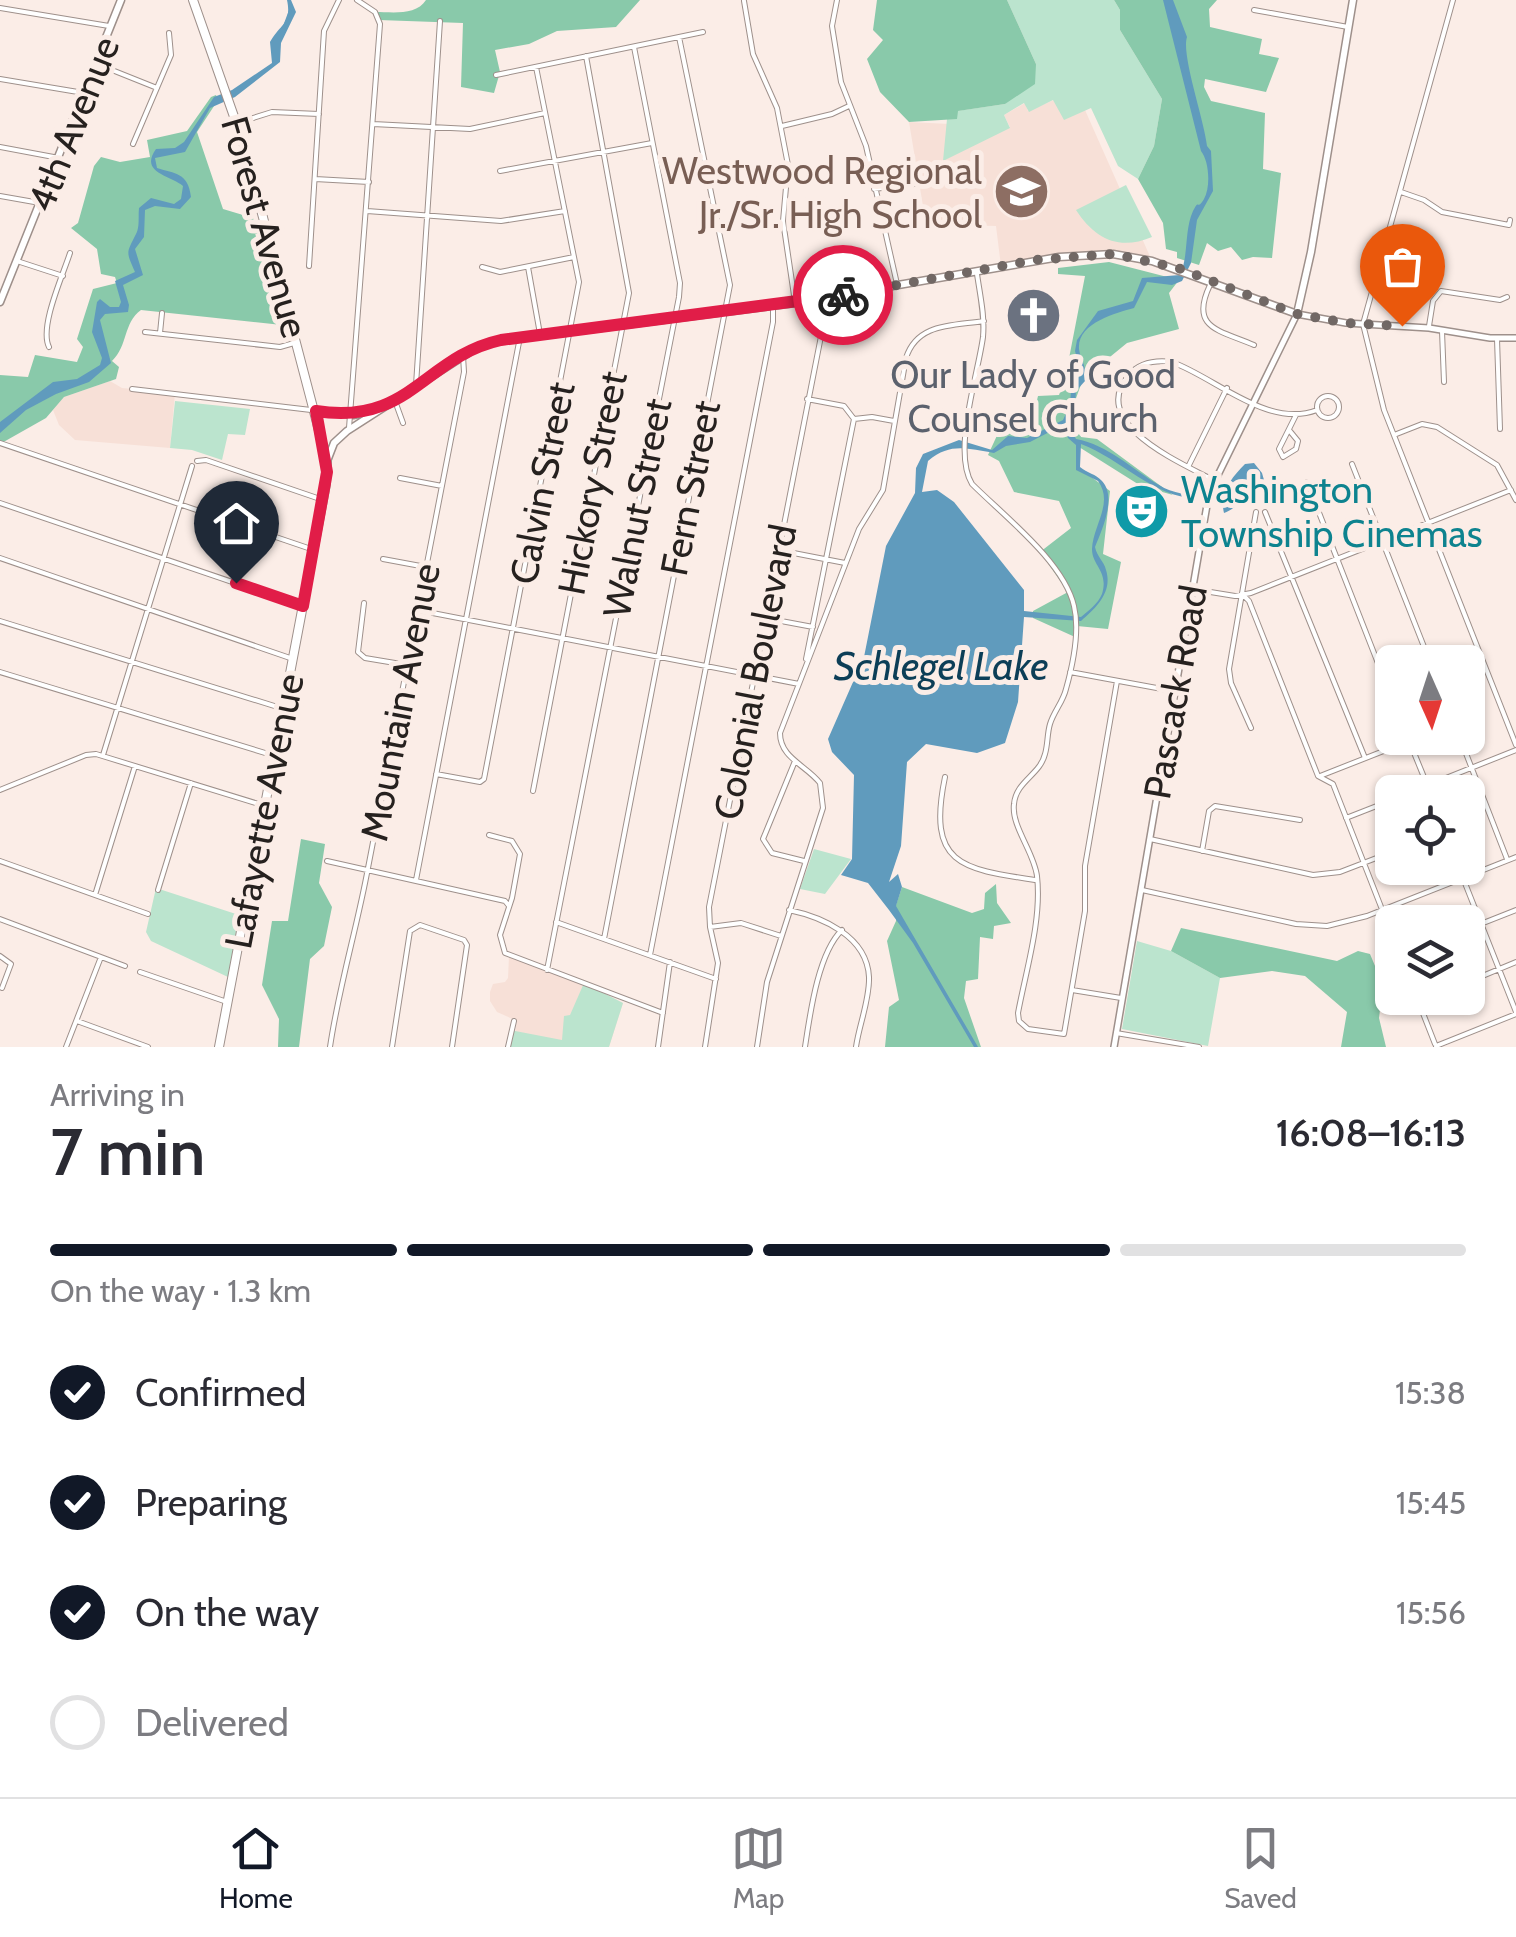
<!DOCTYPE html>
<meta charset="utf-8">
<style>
:root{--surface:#fff;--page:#f2f2f3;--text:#2b2b33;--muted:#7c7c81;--line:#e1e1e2;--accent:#111827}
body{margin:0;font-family:Cabin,sans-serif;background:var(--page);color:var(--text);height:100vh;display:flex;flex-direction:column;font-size:38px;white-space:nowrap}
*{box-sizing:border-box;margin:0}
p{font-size:32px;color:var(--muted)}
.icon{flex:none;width:55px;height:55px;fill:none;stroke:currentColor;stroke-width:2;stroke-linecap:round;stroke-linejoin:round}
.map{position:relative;height:1047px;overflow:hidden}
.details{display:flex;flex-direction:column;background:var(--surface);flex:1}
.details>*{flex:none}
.needle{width:65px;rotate:177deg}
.buttons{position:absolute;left:1375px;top:645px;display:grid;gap:20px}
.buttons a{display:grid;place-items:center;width:110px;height:110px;border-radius:15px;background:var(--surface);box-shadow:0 2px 8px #0004;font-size:50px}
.pin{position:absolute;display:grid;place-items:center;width:85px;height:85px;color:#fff;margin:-102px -42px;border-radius:50% 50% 50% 0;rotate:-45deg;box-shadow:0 0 10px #0007}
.pin .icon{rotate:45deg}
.courier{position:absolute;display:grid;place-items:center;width:100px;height:100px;margin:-50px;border:8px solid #e11d48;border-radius:50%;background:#fff;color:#222;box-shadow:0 2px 12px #0007}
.overview em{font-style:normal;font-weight:600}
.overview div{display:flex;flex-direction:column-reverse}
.overview{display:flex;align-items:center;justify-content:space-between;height:170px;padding:0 50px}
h1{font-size:65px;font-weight:600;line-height:75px}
.bar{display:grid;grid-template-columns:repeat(4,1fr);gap:15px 10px;align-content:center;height:120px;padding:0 50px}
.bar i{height:12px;border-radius:8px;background:var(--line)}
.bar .active{background:var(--accent)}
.bar p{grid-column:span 4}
ol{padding:0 50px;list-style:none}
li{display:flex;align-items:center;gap:30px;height:110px}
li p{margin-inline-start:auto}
li .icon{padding:10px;border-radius:50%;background:var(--accent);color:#fff;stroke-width:4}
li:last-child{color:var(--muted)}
li i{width:55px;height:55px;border:5px solid var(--line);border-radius:50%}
.tab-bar{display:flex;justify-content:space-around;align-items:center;height:140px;border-top:2px solid var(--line);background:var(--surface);font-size:28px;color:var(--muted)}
.tab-bar a{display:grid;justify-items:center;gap:5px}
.tab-bar .active{color:var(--accent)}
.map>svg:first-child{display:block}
</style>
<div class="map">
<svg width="1516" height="1047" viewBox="0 0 1516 1047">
<rect width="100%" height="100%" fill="#fbede7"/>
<path fill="#f7e0d7" d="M 1054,100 L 1085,110 L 1152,261 L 1113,254 L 1001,266 L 996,226 L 926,224 L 909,122 L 1010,127 L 1004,115 L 1025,103 L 1028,111 Z
M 110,381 L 122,388 L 175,393 L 170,448 L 75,440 L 59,425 L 53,410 L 64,397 Z
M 509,956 L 581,982 L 623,1003 L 609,1047 L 513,1047 L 517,1021 L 497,1012 L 490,1001 L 490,992 L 493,984 L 505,982 L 508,978 Z"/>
<path fill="#bbe4ce" d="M 1007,0 L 1114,0 L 1120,10 L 1120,30 L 1162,99 L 1154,146 L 1138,179 L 1118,166 L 1091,108 L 1064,120 L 1053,100 L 1029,112 L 1024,103 L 1004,115 L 1010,128 L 943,161 L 947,119 L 957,118 L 957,111 L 1005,104 L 1036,64 Z
M 1126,185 L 1152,237 C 1119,251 1095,239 1076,210 Z
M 175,401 L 250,409 L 245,435 L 228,434 L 222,460 L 192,450 L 170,448 Z
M 814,849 L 851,859 L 825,894 L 800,889 Z
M 156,888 L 239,915 L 228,977 L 151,941 L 146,932 Z
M 1137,941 L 1171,951 L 1220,978 L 1208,1046 L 1122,1029 Z
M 584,983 L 623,1003 L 609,1047 L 509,1047 L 510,1030 L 562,1040 L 564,1016 L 570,1015 Z"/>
<path fill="#89c9aa" d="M 426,0 L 640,0 L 616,27 L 557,31 L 529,44 L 495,50 L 500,72 L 494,93 L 461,87 L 463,23 L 379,20 L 375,12 C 392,12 416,16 426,0 Z
M 877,0 L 1007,0 L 1036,64 L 1035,84 L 1005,104 L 958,111 L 957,119 L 909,122 L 880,92 L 867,59 L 883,40 L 873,30 Z
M 1114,0 L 1217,0 L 1209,9 L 1210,27 L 1262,39 L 1259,54 L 1279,58 L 1266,92 L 1205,79 L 1204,87 L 1211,101 L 1265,113 L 1263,169 L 1281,173 L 1272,258 L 1253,257 L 1242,260 L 1231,247 L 1218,251 L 1207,243 L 1199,265 L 1177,258 L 1177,252 L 1166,249 L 1163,223 L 1138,179 L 1154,146 L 1162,99 L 1120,30 L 1120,10 Z
M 216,95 L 218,100 L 197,132 L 223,209 L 253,218 L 282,325 L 141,310 C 123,323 128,346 112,361 L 119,367 L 116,379 L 64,397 L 46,418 L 0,444 L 0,375 L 28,377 L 35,355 L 77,362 L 83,347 L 77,339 L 93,289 L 117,283 L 115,277 L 101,274 L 97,249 L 71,228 L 78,223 L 94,166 L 101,157 L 120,162 L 150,157 L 147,140 L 187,131 L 211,97 Z
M 1109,262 L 1179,280 L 1169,293 L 1179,329 L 1127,343 L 1083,379 L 1071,412 L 1081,437 L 1097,439 L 1173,495 L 1141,486 L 1079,447 L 1078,467 L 1110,491 L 1103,554 L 1121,562 L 1108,629 L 1077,626 L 1075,637 L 1033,618 L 1033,611 L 1068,592 L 1040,552 L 1071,528 L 1059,501 L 1014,492 L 999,461 L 988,455 L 1000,429 L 1029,433 L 1038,396 L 1059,395 L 1065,379 L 1085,276 L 1058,274 L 1058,268 Z
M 301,839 L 325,844 L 319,883 L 332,907 L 324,946 L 310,959 L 299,1047 L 278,1047 L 279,1019 L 262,985 L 272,921 L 288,921 Z
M 996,884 L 997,903 L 1011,923 L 994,926 L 993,939 L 980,937 L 978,979 L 966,981 L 964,998 L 981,1047 L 885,1047 L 889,1007 L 899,1000 L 887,941 L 896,921 L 896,905 L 902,887 L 972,913 L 984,909 L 985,893 Z
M 1181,928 L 1337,961 L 1358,951 L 1370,954 L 1383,985 L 1379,1018 L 1386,1047 L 1341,1047 L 1347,1012 L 1305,976 L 1272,971 L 1220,978 L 1171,951 Z"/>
<path fill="#609bbd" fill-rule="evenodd" d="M 287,0 L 291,0 L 296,12 L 281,43 L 280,62 L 235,97 L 210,108 L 185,152 L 155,158 L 157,168 C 175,174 188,172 191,197 L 180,209 L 155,206 L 145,210 L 144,237 L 135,249 L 143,275 L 123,285 L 129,305 L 128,312 L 105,314 L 100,320 L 111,363 L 89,382 L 56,394 L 26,410 L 0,433 L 0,422 L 53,382 L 77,379 L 100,365 L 102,358 L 92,332 L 97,302 L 100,299 L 110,307 L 119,307 L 121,302 L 115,281 L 135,272 C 126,251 126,254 136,234 C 140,227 138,216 139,208 L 151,198 L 174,204 L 181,199 L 183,186 C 170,175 139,173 156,149 L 175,148 L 184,142 L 214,97 L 232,90 L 272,63 L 270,42 C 280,24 292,24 287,0 Z
M 1163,0 L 1173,0 L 1187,37 C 1181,55 1204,119 1207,146 L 1211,151 L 1213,191 L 1197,220 L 1191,263 L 1182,281 L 1172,285 L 1147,282 L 1134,308 C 1116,313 1077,323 1079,349 C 1081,362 1087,365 1085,381 L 1076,391 L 1075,407 L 1067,421 L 1076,439 C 1108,445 1132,469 1159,485 C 1172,494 1191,494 1202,498 C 1156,501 1122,459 1081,444 L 1080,467 C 1087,473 1096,474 1102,481 C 1117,497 1102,530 1095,547 C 1097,557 1104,561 1106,570 C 1113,592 1096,608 1081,621 L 1024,617 L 1018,702 L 1005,743 L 977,753 L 926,744 L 907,762 L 901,846 L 889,882 L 898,874 L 902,887 L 896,906 L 978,1047 L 974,1047 L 913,943 L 889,910 L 868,883 L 841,875 L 852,859 L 854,775 L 832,752 L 828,739 L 864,657 L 886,546 L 915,493 L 916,468 L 923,454 L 959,440 L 992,450 L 1008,436 L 1027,438 L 1063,420 L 1070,405 L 1071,390 L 1081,373 L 1075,351 L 1077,340 L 1098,311 L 1133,301 L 1142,278 L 1180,275 C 1189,255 1184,231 1193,211 C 1200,197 1196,212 1204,199 C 1211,186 1209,161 1201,151 ZM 1063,425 L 1068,438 L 1076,445 L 1076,470 L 1098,481 C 1114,503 1093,525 1092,549 C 1092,566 1109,571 1102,594 C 1098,604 1088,611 1081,617 L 1024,611 L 1024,590 L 954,502 L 937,490 L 922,492 L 928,461 C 951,442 967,449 994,453 L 1006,446 L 1030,442 Z
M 1254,463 L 1262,473 L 1266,487 C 1246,489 1241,507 1224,513 C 1219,493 1232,477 1245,464 Z"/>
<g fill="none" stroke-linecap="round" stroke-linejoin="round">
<path stroke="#609bbd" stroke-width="2.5" d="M 284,27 L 290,11
M 1215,500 L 1222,502"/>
<defs>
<path id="minor" d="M 837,0 L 832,26 L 841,82 L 866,146 L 897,284
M 1453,0 L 1363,324 L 1384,410 L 1516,745
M 744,1 L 753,54 L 777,108 L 788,165 L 783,221 L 795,302
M 0,8 L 109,26
M 1254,10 L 1348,27
M 97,64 L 157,88
M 496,75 L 703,32
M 0,79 L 84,93
M 237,123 L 272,112 L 319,114
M 373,124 L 470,129 L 545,113
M 782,126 L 832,114 L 849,106
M 133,144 L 171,55 L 169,33
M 0,147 L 59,158
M 500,171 L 652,143
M 315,179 L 369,182
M 874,189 L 930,182
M 1401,192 L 1424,200 L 1442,212 L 1509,225 L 1510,220
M 0,196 L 40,203
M 367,211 L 501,221 L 565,211
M 17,261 L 63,276
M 309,266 L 324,31 L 339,0
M 482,267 L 500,272 L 574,257
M 528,267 L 540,334
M 977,274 C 980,295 985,316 983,337 C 978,375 952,451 972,484 C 1004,516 1064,562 1074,606 C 1080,631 1073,664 1066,689 C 1063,702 1054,711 1050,724 C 1047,734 1048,744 1045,754 C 1040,775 1016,781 1014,804 C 1011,826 1034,852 1037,876 C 1042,920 1026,970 1018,1013 L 1019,1021 L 1028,1029 L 1064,1034 L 1085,911 L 1085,866 L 1117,681
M 1210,285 C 1189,329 1220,330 1254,345
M 1429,326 L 1433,301 L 1441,291 L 1500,300 L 1507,297
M 1442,331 L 1444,382
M 145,332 L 280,347 L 294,343
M 160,333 L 162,313
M 1497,339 L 1500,429
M 49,347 C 39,327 63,275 70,253
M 416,385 L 440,21
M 132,389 L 311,410
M1317 407a11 11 0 1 1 22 0a11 11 0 1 1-22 0Z
M 807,399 L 844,406 L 854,419
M 395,401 L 403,423
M 854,419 L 872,417 L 894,421
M 349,428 L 380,24 L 375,12 L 357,0
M 1289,430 L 1298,441 L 1296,449 L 1283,457 L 1279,449 L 1296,415
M 1394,435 L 1422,424 L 1437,427 L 1497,465 L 1516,500
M 0,443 L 314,550
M 197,461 L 206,460 L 323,500
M 1352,464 L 1430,662
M 1189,465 L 1227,388
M 400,478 L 442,486
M 1215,481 C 1184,464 1086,424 1129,375 C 1140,362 1156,360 1172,362 C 1216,378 1268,429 1317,410
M 1307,482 L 1392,699
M 0,503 L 303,606
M 1265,512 L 1365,758
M 778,550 L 845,563
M 0,558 L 293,659
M 383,559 L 426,567
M 1192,589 L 1235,596 L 1251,593 L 1511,490
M 1243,595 L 1249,601 L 1318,776 L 1333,784 L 1392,935
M 364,603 L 358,652 L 365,658 L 407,665
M 417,610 L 799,684
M 765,618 L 813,627
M 0,621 L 284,709
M 806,659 L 854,419
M 0,672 L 275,756
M 1070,672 L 1173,691
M 1251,728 L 1231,683 L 1229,669 L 1256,512
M 1408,738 L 1430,792
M 1460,738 L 1507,859
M 103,755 L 192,466
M 795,761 L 763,839 L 772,853 L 804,861
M 436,774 L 480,782 L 484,779 L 579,282 L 536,67
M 1320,776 L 1409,741
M 945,777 C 927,864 960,869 1035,880
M 0,790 L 86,755 L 96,754 L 265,806
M 533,791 L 629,293 L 586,56
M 1411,792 L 1516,750
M 1346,818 L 1392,800
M 489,835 L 512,841 L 520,854 L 512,898 L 500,935 L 505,953 L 663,1013
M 1150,839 L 1313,875 L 1340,872 L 1392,852
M 1202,851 L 1209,811 L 1215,806 L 1300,820
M 0,861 L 148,914
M 327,861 L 505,901 L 509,906
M 1459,868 L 1516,1012
M 416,880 L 520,337
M 158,890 L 191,783
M 1142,890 L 1296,924 L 1327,926 L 1367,916 L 1516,857
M 95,895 L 135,766
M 789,910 C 822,917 867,936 869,977 C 870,999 859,1025 856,1047
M 0,919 L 125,966
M 556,922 L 716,979
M 710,927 L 741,923 L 781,936
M 1468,929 L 1516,910
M 604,939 L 730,285 L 679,37
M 650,955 L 773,322 L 773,306
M 0,956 L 11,964 L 2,988
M 547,970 L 679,297 L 680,283 L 634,47
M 140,972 L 227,1002
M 1468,982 L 1516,962
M 1072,990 L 1121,998
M 1417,998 L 1435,1044
M 77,1021 L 148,1047
M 1116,1033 L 1199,1047
M 1436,1046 L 1516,1014
M 66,1047 L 101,957
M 330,1047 C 339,986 357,928 368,868 C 401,703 431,537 464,372 L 463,356
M 392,1047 L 410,931 L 420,925 L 464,940 L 467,945 L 452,1047
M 508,1047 L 514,1021
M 658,1047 L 670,962
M 705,1047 L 718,963 L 710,927 L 709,907 L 824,321 L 826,298
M 757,1047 L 767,982 L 823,808 L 820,783 C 806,765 780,758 780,733 L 859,529 L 883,490 L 906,358 C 917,323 952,326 984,321
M 805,1047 C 810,1014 818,953 842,930"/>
<path id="tertiary" d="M 1114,1047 L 1207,505 L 1217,477 L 1297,314 L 1346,323 L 1429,328 L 1490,338 L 1516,338"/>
<path id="secondary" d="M 0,302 L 121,0
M 316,411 L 353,415 L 373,411
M 327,461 L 334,443 L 347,431 L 473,350 L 491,342 L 795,303 L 1059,257 L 1113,254 L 1152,261 L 1297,314 L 1311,252 L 1353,0"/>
<path id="primary" d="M 193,0 L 244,145 L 327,461 L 326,484 L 219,1047"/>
</defs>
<use href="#minor" stroke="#9e908b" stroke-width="6"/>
<use href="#tertiary" stroke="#9e908b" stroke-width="8"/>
<use href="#secondary" stroke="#9e908b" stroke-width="9"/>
<use href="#primary" stroke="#9e908b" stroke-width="10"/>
<use href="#minor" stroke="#fff" stroke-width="4"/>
<use href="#tertiary" stroke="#fff" stroke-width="5"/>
<use href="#secondary" stroke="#fff" stroke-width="6"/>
<use href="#primary" stroke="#fff" stroke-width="8"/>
</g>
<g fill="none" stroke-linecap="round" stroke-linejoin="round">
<path stroke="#716865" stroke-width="10" stroke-dasharray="0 18" d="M 843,295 L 1035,260 L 1113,254 L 1178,268 L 1297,314 L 1346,323 L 1402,326"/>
<path stroke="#e11d48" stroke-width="12" d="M 236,583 L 303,606 L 327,472 L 316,411 C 410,426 424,357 501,340 L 843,295"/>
</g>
<defs>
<symbol id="school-disc" viewBox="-11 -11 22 22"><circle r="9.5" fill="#8d6e63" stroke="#fbede7"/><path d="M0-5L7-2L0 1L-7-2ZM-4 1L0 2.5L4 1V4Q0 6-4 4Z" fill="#fff"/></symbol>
<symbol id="church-disc" viewBox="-11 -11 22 22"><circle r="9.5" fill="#6b7280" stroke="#fbede7"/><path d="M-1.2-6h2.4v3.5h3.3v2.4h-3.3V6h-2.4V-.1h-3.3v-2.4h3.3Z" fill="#fff"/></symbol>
<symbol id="theatre-disc" viewBox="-11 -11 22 22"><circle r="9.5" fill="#0f9aa8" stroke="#fbede7"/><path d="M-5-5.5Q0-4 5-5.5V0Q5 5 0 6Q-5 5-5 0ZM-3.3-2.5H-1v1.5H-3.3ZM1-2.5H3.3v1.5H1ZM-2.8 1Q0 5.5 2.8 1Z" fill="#fff"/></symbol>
</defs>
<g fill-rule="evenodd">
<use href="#school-disc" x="990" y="160" width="63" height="63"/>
<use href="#church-disc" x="1002" y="284" width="63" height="63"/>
<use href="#theatre-disc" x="1110" y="480" width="63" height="63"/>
</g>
<g text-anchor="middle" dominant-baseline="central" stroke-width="10" stroke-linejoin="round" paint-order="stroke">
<g font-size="38" fill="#26211f" stroke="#fbede7">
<text transform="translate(73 124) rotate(-68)">4th Avenue</text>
<text transform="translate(265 227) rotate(74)">Forest Avenue</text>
<text transform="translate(542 483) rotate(-79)">Calvin Street</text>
<text transform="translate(592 483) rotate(-79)">Hickory Street</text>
<text transform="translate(690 488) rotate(-79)">Fern Street</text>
<text transform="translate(637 508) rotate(-79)">Walnut Street</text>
<text transform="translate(755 672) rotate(-79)">Colonial Boulevard</text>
<text transform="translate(1175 692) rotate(-80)">Pascack Road</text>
<text transform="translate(400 702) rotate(-79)">Mountain Avenue</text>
<text transform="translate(264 811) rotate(-79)">Lafayette Avenue</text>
</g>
<g font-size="38" fill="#785e54" stroke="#fbede7" text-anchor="end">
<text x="982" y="170">Westwood Regional<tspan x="982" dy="44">Jr./Sr. High School</tspan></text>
</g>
<g font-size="38" fill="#5b616d" stroke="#fbede7">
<text x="1033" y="374">Our Lady of Good<tspan x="1033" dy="44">Counsel Church</tspan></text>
</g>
<g font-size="38" fill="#0d838f" stroke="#fbede7" text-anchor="start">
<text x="1181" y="489">Washington<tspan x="1181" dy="44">Township Cinemas</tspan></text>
</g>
<g font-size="40" font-style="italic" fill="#0c3e57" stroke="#fbede7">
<text x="941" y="665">Schlegel Lake</text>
</g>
</g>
</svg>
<div class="buttons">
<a><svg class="needle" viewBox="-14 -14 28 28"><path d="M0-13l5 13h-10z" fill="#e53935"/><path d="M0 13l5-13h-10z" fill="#7c7c81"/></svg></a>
<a><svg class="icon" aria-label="locate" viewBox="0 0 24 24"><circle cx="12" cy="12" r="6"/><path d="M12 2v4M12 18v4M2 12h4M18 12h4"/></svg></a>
<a><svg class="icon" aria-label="layers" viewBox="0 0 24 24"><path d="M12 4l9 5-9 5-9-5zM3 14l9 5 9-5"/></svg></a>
</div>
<div class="pin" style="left:1402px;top:326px;background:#ea580c"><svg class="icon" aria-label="bag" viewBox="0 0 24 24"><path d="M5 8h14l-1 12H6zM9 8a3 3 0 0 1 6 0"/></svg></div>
<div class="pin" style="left:236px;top:583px;background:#1f2937"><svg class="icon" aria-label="home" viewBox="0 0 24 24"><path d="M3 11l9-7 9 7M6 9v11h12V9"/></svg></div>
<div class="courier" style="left:843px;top:295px"><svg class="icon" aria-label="bike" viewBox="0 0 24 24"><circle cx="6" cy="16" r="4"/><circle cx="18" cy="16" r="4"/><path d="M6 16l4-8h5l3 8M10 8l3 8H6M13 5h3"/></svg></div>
</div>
<section class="details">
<div class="overview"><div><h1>7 min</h1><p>Arriving in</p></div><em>16:08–16:13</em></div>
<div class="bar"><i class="active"></i><i class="active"></i><i class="active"></i><i></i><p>On the way · 1.3 km</p></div>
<ol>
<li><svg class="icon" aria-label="check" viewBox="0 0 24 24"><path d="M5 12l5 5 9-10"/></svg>Confirmed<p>15:38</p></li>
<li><svg class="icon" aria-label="check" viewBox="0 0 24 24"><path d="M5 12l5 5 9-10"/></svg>Preparing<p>15:45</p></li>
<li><svg class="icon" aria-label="check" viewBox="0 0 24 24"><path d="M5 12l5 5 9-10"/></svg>On the way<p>15:56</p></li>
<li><i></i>Delivered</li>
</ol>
</section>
<nav class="tab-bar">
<a class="active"><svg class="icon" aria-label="home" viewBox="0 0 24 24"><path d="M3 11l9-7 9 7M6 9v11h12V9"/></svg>Home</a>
<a><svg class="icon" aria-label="map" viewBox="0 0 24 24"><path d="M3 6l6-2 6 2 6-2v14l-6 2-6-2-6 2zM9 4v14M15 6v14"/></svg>Map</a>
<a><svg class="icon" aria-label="saved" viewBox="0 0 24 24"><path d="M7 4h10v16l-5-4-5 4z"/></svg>Saved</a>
</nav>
